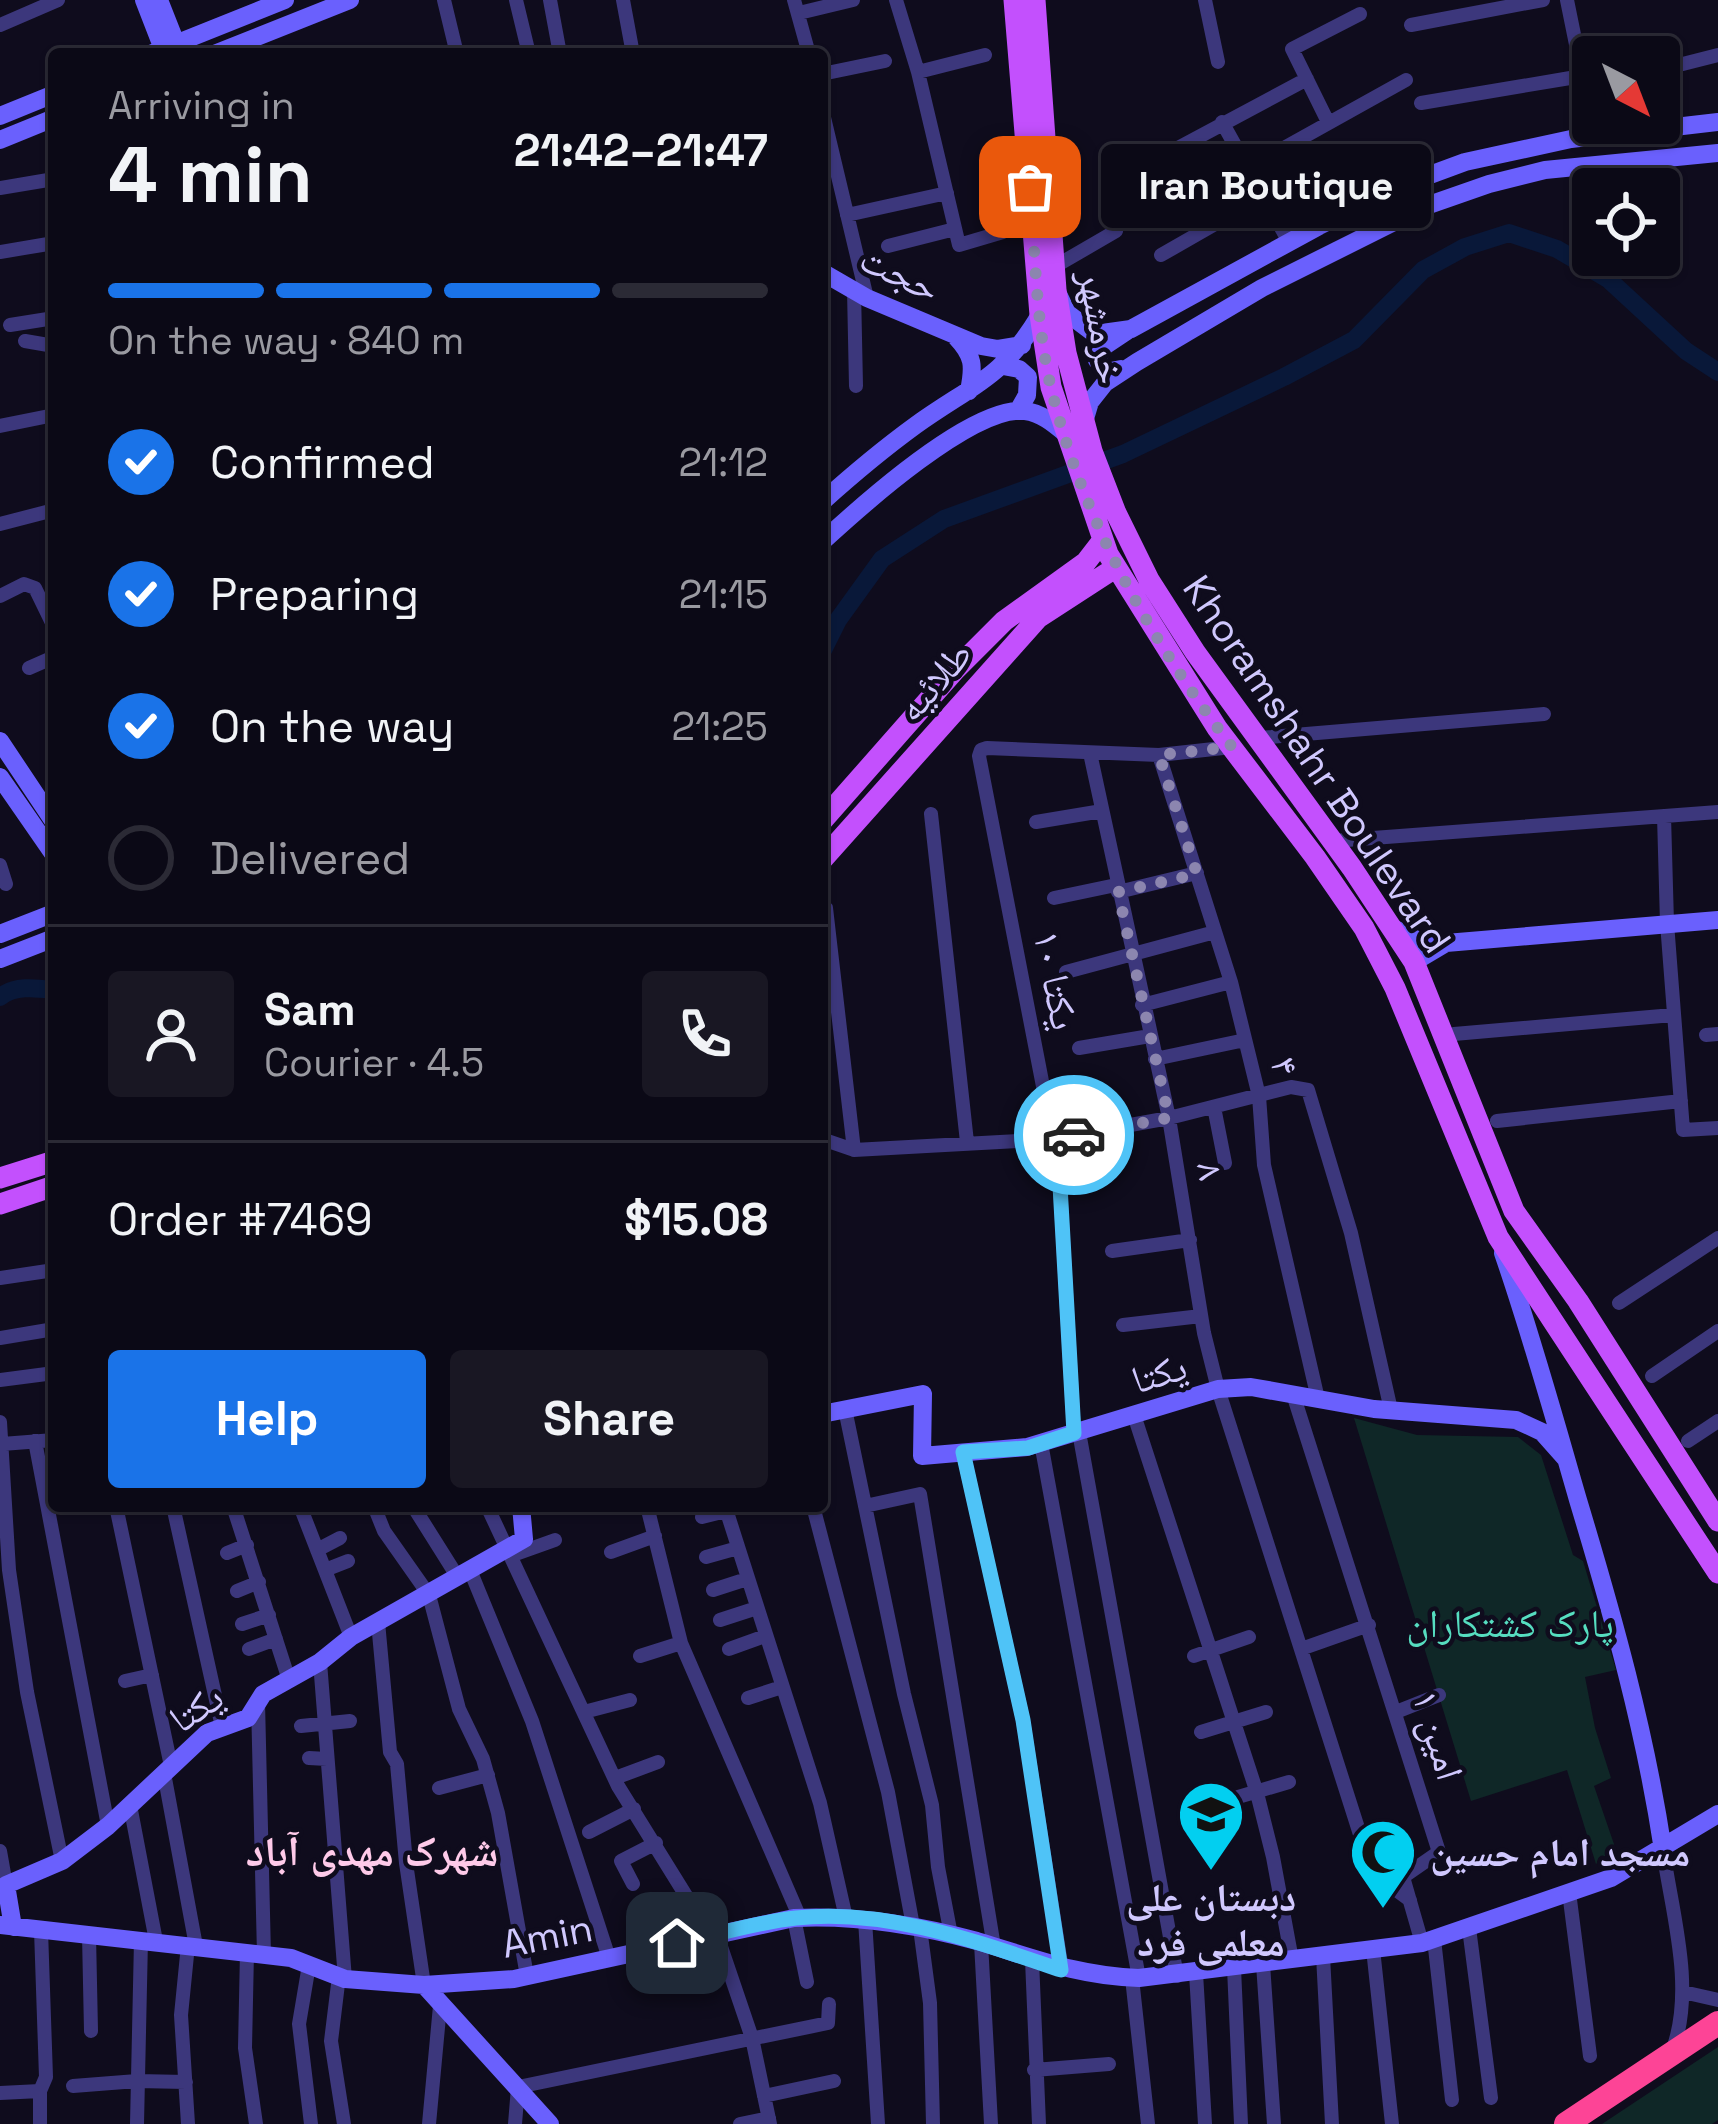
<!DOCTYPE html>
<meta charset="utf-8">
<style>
:root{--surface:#0b0916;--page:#191723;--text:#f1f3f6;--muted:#9a9aa1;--line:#2b2a35;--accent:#1a73e8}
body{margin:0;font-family:"Space Grotesk","Noto Naskh Arabic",sans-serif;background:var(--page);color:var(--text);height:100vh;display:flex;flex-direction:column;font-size:45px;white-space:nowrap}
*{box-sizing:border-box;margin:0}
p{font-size:39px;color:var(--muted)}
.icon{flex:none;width:66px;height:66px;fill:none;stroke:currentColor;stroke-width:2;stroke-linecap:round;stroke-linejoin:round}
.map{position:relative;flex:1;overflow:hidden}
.sheet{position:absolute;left:48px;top:48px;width:780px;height:1464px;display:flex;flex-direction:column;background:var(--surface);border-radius:12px;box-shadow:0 3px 9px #0004,0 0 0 3px var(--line)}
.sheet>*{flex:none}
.needle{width:78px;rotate:138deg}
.controls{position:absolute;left:1572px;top:36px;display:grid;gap:24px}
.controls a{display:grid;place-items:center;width:108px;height:108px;border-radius:12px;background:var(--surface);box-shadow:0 3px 9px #0004,0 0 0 3px var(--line);font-size:60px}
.pin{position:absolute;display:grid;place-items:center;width:102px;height:102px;color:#fff;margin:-51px;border-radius:24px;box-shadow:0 6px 18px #0006}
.courier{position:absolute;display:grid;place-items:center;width:120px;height:120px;margin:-60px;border:9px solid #4fc3f7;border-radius:50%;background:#fff;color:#222;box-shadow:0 3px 15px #0007}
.bubble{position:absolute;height:84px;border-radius:12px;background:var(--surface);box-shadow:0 3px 9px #0004,0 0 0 3px var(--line);font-size:39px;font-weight:700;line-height:84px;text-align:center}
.head em{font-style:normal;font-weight:700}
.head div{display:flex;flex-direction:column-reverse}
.head{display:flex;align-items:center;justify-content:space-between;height:204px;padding:0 60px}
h1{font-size:78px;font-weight:700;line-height:90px}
.bar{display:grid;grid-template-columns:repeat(4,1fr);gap:18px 12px;align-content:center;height:144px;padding:0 60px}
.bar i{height:15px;border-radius:9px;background:var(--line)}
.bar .on{background:var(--accent)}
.bar p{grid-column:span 4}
.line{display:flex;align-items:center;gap:30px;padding:0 60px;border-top:3px solid var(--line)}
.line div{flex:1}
.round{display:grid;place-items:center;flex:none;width:126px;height:126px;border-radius:12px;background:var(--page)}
ol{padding:0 60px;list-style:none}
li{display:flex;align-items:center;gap:36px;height:132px}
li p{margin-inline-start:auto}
li .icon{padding:12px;border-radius:50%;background:var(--accent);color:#fff;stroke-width:4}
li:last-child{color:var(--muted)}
li i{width:66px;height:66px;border:6px solid var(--line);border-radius:50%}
.cta{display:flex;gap:24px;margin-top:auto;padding:24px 60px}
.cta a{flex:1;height:138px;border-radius:12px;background:var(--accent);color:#fff;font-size:48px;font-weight:700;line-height:138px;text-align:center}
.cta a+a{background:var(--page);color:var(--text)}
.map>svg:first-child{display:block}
</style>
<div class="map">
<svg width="1718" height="2124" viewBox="0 0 1718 2124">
<rect width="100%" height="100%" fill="#0f0c1d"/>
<path fill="#0f2727" d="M 1354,1418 L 1417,1435 L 1518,1437 L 1541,1455 L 1573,1555 L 1583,1561 L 1616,1670 L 1585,1677 L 1595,1728 L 1611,1778 L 1594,1786 L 1615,1847 L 1596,1864 L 1567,1770 L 1471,1801 Z
M 1718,2047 L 1718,2120 L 1712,2124 L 1602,2124 Z"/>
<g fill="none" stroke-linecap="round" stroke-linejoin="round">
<path stroke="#091839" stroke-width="18" d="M 822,652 L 838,620 L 882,559 L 944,519 L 1123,454 L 1284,377 L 1354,340 L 1423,270 L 1465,247 L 1509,233 L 1557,249 L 1608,279 L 1686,351 L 1718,372
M 0,997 C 15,985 36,988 54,990"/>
<path stroke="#3c377c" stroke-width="14" d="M 444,0 L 457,54
M 516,0 L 529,54
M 550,0 L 560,54
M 623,0 L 633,54
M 794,0 L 809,54
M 896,0 L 918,72 L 959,245 L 1003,232
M 1205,0 L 1218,62
M 1567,0 L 1595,138
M 799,13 L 853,0
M 0,25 L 58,0
M 1411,25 L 1543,0
M 1659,70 L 1718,55
M 918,72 L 985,55
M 822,74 L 885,61
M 1421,103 L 1582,76
M 822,109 L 867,298
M 1327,120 L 1292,49 L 1360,14
M 1222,122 L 1289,242
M 1248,168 L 1406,80
M 1107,186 L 1307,79
M 0,188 L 54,179
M 847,215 L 947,193
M 888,246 L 955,229
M 0,252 L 54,243
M 1161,255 L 1264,196
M 1054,267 L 1116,231
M 854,290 L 856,386
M 10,325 L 54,318
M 25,341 L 54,346
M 0,426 L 54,415
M 0,524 L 54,510
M 0,596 L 24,584 L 35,588 L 54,627
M 29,668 L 54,657
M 1259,738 L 1544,714
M 1090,753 L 1169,1118 L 1204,1333 L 1218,1389 L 1372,1872 L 1410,1900
M 1159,755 L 1231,982 L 1259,1096 L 1264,1165 L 1318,1399
M 931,814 L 967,1142
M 1664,816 L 1667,923 L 1683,1130 L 1718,1128
M 1036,822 L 1102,811
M 1333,841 L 1718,812
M 0,865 L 6,884
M 1118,892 L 1197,873
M 1054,898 L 1116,885
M 826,908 L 854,1150
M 1066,972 L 1215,932
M 1142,1005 L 1231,982
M 1454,1034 L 1673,1015
M 1706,1035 L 1718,1034
M 1079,1048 L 1150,1036
M 1155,1059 L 1245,1040
M 1214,1107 L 1225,1163
M 1497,1121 L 1681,1101
M 822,1139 L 854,1150 L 1053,1139 L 1169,1118 L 1291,1087 L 1308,1090 L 1351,1233 L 1391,1410
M 1112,1251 L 1190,1240
M 0,1278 L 54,1270
M 1619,1303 L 1718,1238
M 1123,1325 L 1201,1316
M 0,1338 L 54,1329
M 1652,1376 L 1718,1331
M 0,1380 L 54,1373
M 1293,1394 L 1439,1852 L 1403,1877 L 1422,1943
M 845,1409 L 904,1694 L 932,1805 L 938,1867 L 951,1935
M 1134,1415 L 1257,1793 L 1273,1857 L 1292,1960
M 0,1422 L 9,1570 L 27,1692 L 62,1861
M 1079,1432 L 1177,1976
M 1074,1433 L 1059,1169 L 979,756 L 981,750 L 987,748 L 1159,755 L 1232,747
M 35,1441 L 108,1826
M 1688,1441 L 1718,1421
M 1041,1443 L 1139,1978
M 2,1444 L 54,1440
M 963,1452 L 1023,1720 L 1062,1970
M 116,1506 L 171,1766
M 173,1506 L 222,1727
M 233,1506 L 289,1680
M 300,1506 L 351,1637
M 374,1506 L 384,1531 L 429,1595 L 459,1709 L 483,1759 L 498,1813 L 527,1976
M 413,1506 L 457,1576
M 487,1506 L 618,1786 L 711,1936
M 647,1506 L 681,1643 L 800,1918
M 725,1506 L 820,1803 L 846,1918
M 813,1506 L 888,1792 L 913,1926
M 865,1506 L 920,1494 L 994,1947
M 702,1517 L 726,1511
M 317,1550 L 340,1538
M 611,1552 L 655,1536
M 227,1553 L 247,1545
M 513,1555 L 555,1540
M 706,1557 L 738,1548
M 325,1570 L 348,1561
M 470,1570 L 532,1721 L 609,1958
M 713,1590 L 747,1579
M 237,1591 L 259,1582
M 720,1620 L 757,1608
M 378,1622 L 390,1752 L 397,1764 L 406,1863 L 424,1985
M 242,1624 L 269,1615
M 249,1649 L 276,1639
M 729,1649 L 765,1636
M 1301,1649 L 1369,1625
M 640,1656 L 681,1643
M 1194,1656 L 1249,1637
M 320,1662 L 345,1979
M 125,1681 L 152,1675
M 748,1698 L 782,1687
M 258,1702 L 264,1955
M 584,1712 L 630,1700
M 1396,1712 L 1439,1695
M 301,1726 L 350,1721
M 1201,1732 L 1266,1712
M 309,1758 L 327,1759
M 164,1773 L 196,1946
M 615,1778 L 658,1762
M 439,1788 L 488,1775
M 1221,1802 L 1289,1782
M 130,1805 L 156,1941
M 589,1832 L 634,1809
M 1663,1850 C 1672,1913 1695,1987 1673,2049
M 0,1851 L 6,1885
M 633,1884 L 621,1861 L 656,1843
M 1569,1892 L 1590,2056
M 794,1918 L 807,1982
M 865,1920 L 878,2124
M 920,1928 L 930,2003 L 933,2124
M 1469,1928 L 1491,2098
M 89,1935 L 91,2031
M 717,1935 L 752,2038 L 770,2124
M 1434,1939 L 1452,2100
M 981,1943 L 991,2124
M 188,1945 L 181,2015 L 188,2124
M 1373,1949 L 1392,2124
M 247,1952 L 245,2048 L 256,2124
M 1323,1956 L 1332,2124
M 1032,1960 L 1039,2124
M 1263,1964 L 1274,2124
M 309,1965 L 299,2024 L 311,2124
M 1234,1968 L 1241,2124
M 1196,1973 L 1205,2124
M 339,1976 L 331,2041 L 344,2124
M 1132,1978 L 1148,2124
M 1683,1992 L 1718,2000
M 1034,2070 L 1109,2064
M 73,2086 L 137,2081 L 186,2082
M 0,2093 L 40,2091
M 764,2096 L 834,2081
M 40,2124 L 40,2091 L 46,2077 L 41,1930
M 137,2124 L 141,1940
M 429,2124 L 440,2006
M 515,2124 L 518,2087 L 828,2023 L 829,2004
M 740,2124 L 769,2118"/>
<path stroke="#6a60fd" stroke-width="18" d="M 144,0 L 163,49
M 159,0 L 176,43
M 150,54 L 285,0
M 214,54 L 350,0
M 0,116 L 54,94
M 0,140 L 54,118
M 822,272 L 867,298 L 981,346 L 998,349 L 1022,345
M 1059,296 L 1067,313 L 1095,334 L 1131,329 L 1319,226 L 1400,186 L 1465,162 L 1571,139 L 1718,122
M 956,337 C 974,356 974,366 969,391
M 1003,366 L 1019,369 L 1028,377 L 1027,395 L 1018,411
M 1121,369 L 1106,372 L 1097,360 L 1103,347 L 1127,331
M 1084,422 L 1090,402 L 1105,383 L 1137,362 L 1262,288 L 1426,206 L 1489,184 L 1545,170 L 1718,153
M 822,502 C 852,475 883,449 916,425 C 973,384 1001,380 1040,315
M 822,542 C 860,507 973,405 1025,411 C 1041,413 1053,423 1065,433
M 0,741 L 54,822
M 0,777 L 54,855
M 1391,927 L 1423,943 L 1446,943 L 1414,962
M 0,934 L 54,913
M 1446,943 L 1718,920
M 0,959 L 54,938
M 1503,1253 C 1531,1334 1554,1417 1578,1500 C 1613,1616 1645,1730 1663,1850
M 822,1414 L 923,1394 L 922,1456 L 1027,1447 L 1218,1389 L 1251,1387 L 1374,1409 L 1516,1420 L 1542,1432 L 1566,1459
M 0,1925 L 291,1958 L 345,1979 L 424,1985 L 514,1979 L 794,1918 C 855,1915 918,1925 977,1941 C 1034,1958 1078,1976 1139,1978 L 1422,1943 L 1611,1878 L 1718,1814
M 13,1927 L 6,1885 L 62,1861 L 108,1826 L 207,1733 L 248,1718 L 263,1694 L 320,1662 L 351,1637 L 524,1539 L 521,1506
M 424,1985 L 550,2124"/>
<path stroke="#c350fd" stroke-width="21" d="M 1014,0 L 1040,315 L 1051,387 L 1108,554 L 1217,728 L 1315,857 L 1364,928 L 1395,988 L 1498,1237 L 1718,1573
M 1035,0 L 1056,290 L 1066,353 L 1092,451 L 1116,513 L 1149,580 L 1195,652 L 1352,868 L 1414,962 L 1514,1211 L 1578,1301 L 1718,1521
M 822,821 L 955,670 L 1004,621 L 1086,562 L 1103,540
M 822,860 L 1038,618 L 1115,568
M 0,1178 L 54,1161
M 0,1204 L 54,1186"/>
<path stroke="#fd4496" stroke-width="24" d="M 1566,2124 L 1718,2023"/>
</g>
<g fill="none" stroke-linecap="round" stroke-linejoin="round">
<path stroke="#8c86af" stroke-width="12" stroke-dasharray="0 21.6" d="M 1030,187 C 1035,253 1036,323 1051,388 C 1083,521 1150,639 1232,747 L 1159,755 L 1197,874 L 1118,892 L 1169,1118 L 1074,1135"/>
<path stroke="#4fc3f7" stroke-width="15" d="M 677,1943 C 716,1935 757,1922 796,1918 C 886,1908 978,1942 1061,1970 L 1023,1720 L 963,1452 L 1028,1448 L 1074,1433 L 1059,1168 L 1053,1139 L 1074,1135"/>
</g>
<defs>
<symbol id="school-pin" viewBox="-11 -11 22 30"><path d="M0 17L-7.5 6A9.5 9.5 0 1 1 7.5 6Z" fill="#02cff0" stroke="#0f0c1d"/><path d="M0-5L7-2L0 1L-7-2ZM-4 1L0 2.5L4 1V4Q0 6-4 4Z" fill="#111"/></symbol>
<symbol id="mosque-pin" viewBox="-11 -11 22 30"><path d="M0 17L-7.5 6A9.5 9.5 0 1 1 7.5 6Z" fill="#02cff0" stroke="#0f0c1d"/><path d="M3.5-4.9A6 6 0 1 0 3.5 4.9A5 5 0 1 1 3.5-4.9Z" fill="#111"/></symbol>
</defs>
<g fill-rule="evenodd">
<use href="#school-pin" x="1173" y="1776" width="76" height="104"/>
<use href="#mosque-pin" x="1345" y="1814" width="76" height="104"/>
</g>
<g text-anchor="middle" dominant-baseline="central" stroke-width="9" stroke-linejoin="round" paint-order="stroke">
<g font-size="39" fill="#d0c8fe" stroke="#0f0c1d">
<text transform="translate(900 273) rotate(25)">حجت</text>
<text transform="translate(1102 327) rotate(80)">خرمشهر</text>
<text transform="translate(934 681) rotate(-49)">طلائیه</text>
<text transform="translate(1317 764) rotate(56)">Khoramshahr Boulevard</text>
<text transform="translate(1056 980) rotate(79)">۱۰ یکتا</text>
<text transform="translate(1285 1066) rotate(77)">۴</text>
<text transform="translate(1211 1171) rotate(80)">۸</text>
<text transform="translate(1159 1373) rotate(-17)">یکتا</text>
<text transform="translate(196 1708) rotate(-34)">یکتا</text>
<text transform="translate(1438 1735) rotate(73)">امین ۱</text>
<text transform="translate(547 1936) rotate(-11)">Amin</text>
</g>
<g font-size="39" fill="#56ddc0" stroke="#0f0c1d">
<text x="1510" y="1623">پارک کشتکاران</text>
</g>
<g font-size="39" font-weight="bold" fill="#d0c8fe" stroke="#0f0c1d" text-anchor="start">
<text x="1430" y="1852">مسجد امام حسین</text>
<text x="1211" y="1897" text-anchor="middle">دبستان علی<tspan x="1211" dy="45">معلمی فرد</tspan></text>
</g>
<g font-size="42" font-weight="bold" fill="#fecae9" stroke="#0f0c1d">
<text x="372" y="1851">شهرک مهدی آباد</text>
</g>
</g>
</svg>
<div class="controls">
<a><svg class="needle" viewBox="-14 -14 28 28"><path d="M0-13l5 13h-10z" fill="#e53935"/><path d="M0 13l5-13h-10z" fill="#9a9aa1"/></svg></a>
<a><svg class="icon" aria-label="locate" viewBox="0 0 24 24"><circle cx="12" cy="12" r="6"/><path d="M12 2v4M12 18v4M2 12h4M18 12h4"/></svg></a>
</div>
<div class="pin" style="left:1030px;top:187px;background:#ea580c"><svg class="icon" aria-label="bag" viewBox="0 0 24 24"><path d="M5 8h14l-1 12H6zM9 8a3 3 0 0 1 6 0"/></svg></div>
<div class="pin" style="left:677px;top:1943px;background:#1f2937"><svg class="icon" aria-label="home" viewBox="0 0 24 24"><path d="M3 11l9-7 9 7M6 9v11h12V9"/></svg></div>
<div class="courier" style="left:1074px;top:1135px"><svg class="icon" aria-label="car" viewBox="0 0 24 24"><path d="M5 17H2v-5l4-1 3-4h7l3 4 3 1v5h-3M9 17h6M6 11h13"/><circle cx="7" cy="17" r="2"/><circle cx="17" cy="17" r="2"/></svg></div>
<div class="bubble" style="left:1101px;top:144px;width:330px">Iran Boutique</div>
<section class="sheet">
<div class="head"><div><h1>4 min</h1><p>Arriving in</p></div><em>21:42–21:47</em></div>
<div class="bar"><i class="on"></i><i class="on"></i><i class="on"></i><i></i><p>On the way · 840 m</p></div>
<ol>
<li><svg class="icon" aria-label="check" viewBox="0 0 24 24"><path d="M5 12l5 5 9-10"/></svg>Confirmed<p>21:12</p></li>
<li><svg class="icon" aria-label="check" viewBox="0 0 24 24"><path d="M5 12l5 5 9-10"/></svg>Preparing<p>21:15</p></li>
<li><svg class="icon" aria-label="check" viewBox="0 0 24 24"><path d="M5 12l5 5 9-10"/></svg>On the way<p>21:25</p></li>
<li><i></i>Delivered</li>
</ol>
<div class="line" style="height:216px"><a class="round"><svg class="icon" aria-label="person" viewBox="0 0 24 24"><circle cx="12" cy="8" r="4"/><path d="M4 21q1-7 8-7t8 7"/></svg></a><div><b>Sam</b><p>Courier · 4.5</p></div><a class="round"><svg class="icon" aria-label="phone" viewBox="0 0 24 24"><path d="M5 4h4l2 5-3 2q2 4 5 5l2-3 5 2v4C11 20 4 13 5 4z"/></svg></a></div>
<div class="line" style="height:156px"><div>Order #7469</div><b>$15.08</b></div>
<div class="cta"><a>Help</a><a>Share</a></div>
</section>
</div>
